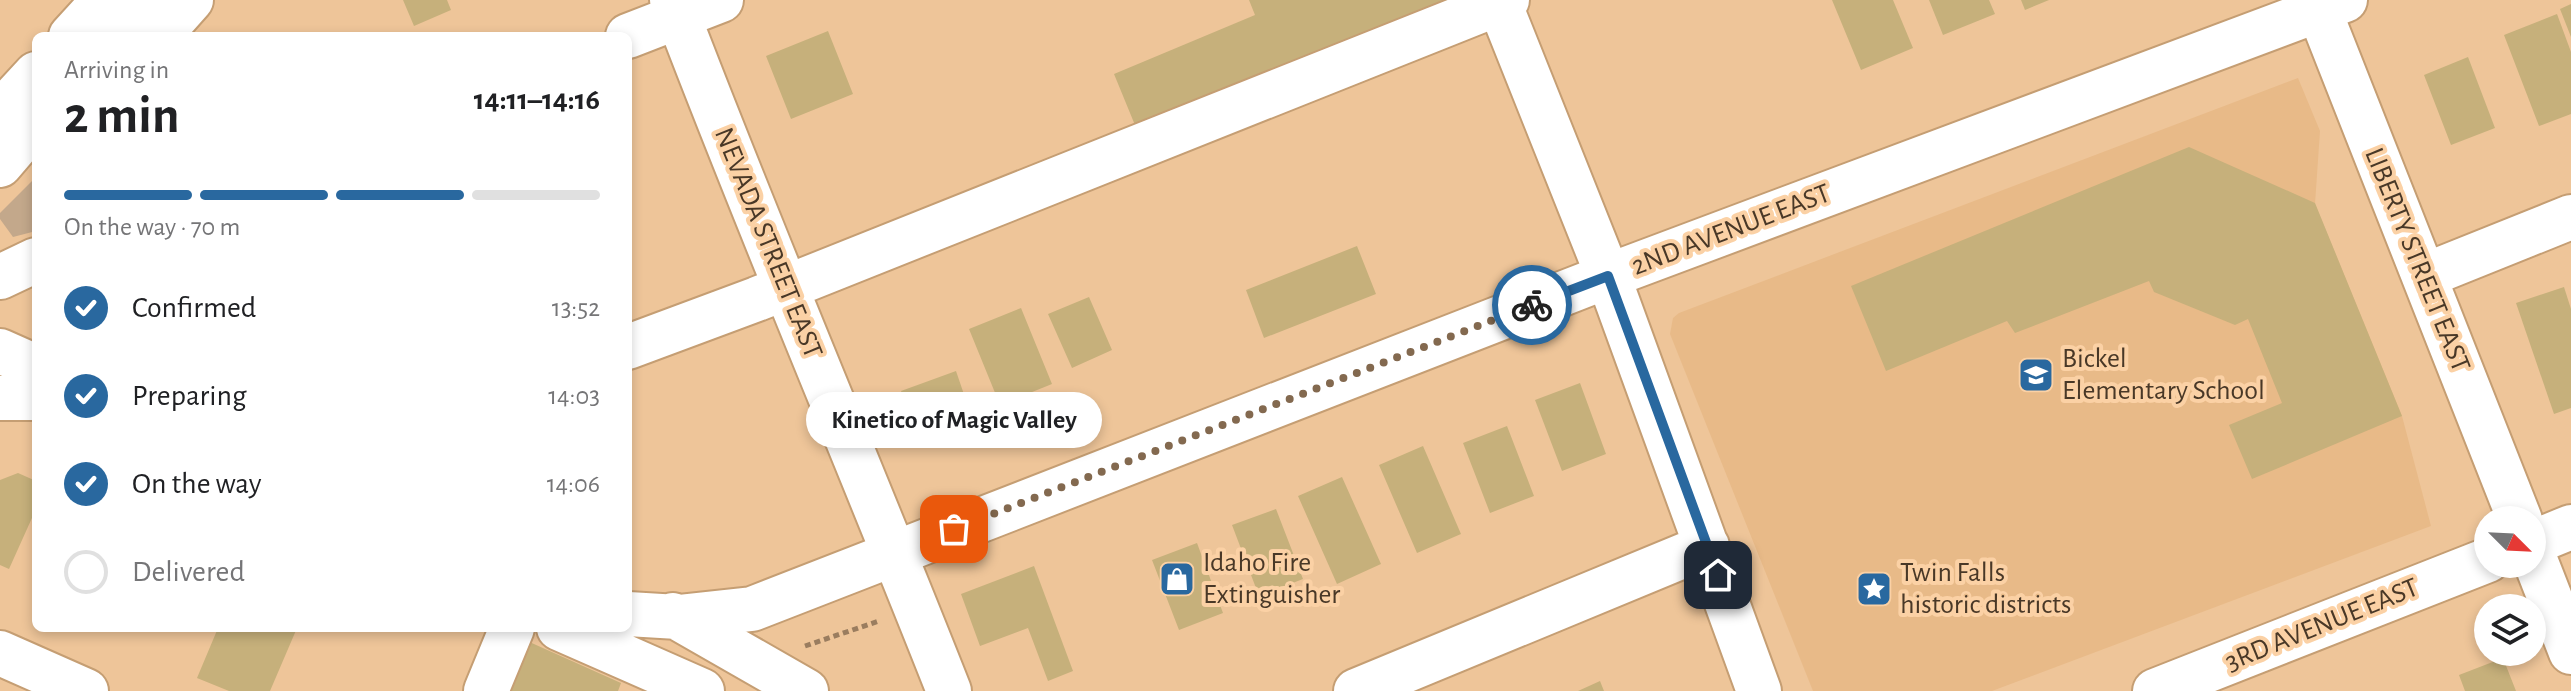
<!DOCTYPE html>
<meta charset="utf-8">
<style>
:root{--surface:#fff;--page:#f2f2f2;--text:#202124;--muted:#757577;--line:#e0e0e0;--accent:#29689f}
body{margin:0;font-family:"Alegreya Sans",sans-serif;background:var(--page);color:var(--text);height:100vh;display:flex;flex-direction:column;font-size:30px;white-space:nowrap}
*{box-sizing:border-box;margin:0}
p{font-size:26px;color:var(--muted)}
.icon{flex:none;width:44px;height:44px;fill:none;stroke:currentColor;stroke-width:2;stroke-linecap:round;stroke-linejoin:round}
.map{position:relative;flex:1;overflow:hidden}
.panel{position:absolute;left:32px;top:32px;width:600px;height:600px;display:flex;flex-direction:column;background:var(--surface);border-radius:12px;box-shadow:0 4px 12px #0003}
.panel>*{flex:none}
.needle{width:52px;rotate:114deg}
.controls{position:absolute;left:2474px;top:506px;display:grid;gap:16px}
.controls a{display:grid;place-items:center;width:72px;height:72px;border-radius:50%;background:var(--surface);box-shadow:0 4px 12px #0003;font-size:40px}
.pin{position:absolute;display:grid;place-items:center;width:68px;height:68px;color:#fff;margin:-34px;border-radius:16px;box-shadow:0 4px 12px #0006}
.courier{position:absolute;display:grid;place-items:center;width:80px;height:80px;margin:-40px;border:6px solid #29689f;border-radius:50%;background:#fff;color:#222;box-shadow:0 2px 10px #0007}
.bubble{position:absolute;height:56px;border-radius:28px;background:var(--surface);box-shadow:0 4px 12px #0003;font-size:26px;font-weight:700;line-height:56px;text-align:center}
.headline em{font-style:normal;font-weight:700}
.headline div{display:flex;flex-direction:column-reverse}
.headline{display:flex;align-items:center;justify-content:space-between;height:136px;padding:0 32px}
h1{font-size:52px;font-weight:700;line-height:60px}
.bar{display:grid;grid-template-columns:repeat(4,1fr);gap:12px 8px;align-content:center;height:96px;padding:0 32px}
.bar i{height:10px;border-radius:6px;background:var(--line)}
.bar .current{background:var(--accent)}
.bar p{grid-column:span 4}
ol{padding:0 32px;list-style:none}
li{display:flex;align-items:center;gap:24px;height:88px}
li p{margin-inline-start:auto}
li .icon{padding:8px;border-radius:50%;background:var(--accent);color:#fff;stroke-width:4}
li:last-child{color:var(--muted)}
li i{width:44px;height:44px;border:4px solid var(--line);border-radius:50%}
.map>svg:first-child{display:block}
</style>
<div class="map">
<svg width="2571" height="691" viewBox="0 0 2571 691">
<rect width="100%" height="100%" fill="#eec599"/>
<path fill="#e8ba88" d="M 2298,78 L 2320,131 L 2315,204 L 2402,416 L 2431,526 L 1992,691 L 1813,691 L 1670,334 L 1673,318 L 1679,313 Z"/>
<path fill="#c3a88b" d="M 36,177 L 36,231 L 13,237 L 0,219 L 0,213 Z"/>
<path fill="#c6b07b" d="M 403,0 L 447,0 L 451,10 L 414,26 Z
M 1249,0 L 1442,0 L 1443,2 L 1137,130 L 1114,74 L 1255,15 Z
M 1832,0 L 1893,0 L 1913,48 L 1861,70 Z
M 1929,0 L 1989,0 L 1995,14 L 1943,35 Z
M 2021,0 L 2049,0 L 2025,10 Z
M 2571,4 L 2571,37 L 2560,9 Z
M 2557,14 L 2571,52 L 2571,114 L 2539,126 L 2504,35 Z
M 828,31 L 853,94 L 791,119 L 766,56 Z
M 2468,57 L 2495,128 L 2451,145 L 2424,75 Z
M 2189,147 L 2315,203 L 2402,416 L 2252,479 L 2229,425 L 2282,403 L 2248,319 L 2235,325 L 2154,292 L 2149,281 L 2015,333 L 2007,321 L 1886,371 L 1851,286 Z
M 1357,246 L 1376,294 L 1264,338 L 1246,290 Z
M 2564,287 L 2571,309 L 2571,408 L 2554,414 L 2516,303 Z
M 1089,297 L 1112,350 L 1072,368 L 1048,314 Z
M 1021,308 L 1052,384 L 1000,405 L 969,329 Z
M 956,371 L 970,412 L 916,433 L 901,391 Z
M 1580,383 L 1606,454 L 1562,471 L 1535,400 Z
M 1507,426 L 1534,496 L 1490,513 L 1463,443 Z
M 1423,446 L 1461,534 L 1417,553 L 1379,465 Z
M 18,473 L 36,481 L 36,509 L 9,569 L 0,565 L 0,480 Z
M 1342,477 L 1381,564 L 1337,584 L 1298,496 Z
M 1276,509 L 1303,579 L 1259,596 L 1232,525 Z
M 1197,543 L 1223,613 L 1179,630 L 1152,560 Z
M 1034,566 L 1073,671 L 1048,681 L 1028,628 L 980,646 L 961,594 Z
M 218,628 L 297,628 L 270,691 L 229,691 L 197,678 Z
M 525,640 L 621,683 L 618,691 L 503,691 Z
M 2503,658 L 2516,691 L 2465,691 L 2459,675 Z
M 1600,681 L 1604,691 L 1578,691 Z"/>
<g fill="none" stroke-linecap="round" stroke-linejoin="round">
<defs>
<path id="minor" d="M 672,0 C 760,232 858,460 949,691
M 1498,0 L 1608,276 L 1759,691
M 2315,0 L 2520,520
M 159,36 L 191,0
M 628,36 L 721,0
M 2424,276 L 2571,217
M 0,277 L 36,260
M 628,347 L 757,299 L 1507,0
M 2532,543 L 2571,527
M 2532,552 L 2571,652
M 0,653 L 86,691
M 486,691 L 512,628
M 1356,691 L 1707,546
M 2155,691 L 2488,560"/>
<path id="major" d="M 71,36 L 104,0
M 115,36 L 148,0
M 0,113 L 36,74
M 0,165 L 36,123
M 0,351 L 36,367
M 0,398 L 36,398
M 628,614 L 678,617 L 752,609 L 1608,276 L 2345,0
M 673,615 L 806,691
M 559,628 L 702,691"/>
</defs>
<use href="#minor" stroke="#c59e73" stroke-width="48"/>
<use href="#major" stroke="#c59e73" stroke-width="48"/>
<path stroke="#9a7d5f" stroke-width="5" stroke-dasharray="6 4" stroke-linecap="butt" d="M 805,646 L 879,621"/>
<use href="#minor" stroke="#fff" stroke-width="44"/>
<use href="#major" stroke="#fff" stroke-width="44"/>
</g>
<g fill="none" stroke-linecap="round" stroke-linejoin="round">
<path stroke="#83694f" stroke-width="8" stroke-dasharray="0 14.4" d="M 954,529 L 1532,305"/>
<path stroke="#29689f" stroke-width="10" d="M 1532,305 L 1608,276 L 1718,575"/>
</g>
<defs>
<symbol id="school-square" viewBox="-11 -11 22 22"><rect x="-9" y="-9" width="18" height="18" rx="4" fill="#29689f" stroke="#fbd1a5"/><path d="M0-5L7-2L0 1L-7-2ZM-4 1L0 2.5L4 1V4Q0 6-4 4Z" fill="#fff"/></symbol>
<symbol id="shop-square" viewBox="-11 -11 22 22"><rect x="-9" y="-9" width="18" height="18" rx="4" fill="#29689f" stroke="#fbd1a5"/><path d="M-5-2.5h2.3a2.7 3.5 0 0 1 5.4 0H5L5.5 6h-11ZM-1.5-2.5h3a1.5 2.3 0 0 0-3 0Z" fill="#fff"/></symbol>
<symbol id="sight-square" viewBox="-11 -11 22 22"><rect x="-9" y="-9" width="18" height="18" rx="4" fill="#29689f" stroke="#fbd1a5"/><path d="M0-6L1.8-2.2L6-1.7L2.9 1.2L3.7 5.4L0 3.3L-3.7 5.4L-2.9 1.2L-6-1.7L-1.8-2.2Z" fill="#fff"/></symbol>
</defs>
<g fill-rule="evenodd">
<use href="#school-square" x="2016" y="355" width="40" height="40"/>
<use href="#shop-square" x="1157" y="559" width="40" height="40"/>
<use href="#sight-square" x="1854" y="569" width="40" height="40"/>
</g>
<g text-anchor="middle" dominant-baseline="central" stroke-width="8" stroke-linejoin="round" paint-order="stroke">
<g font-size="28" fill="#493827" stroke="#fbd1a5">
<text transform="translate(1731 230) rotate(-21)">2ND AVENUE EAST</text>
<text transform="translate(768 243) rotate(68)">NEVADA STREET EAST</text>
<text transform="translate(2417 260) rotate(68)">LIBERTY STREET EAST</text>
<text transform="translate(2322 625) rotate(-22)">3RD AVENUE EAST</text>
</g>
<g font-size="28" fill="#493827" stroke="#fbd1a5" text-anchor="start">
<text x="2062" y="359">Bickel<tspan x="2062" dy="32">Elementary School</tspan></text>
<text x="1203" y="563">Idaho Fire<tspan x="1203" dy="32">Extinguisher</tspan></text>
<text x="1900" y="573">Twin Falls<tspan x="1900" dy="32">historic districts</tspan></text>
</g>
</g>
</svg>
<div class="controls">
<a><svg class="needle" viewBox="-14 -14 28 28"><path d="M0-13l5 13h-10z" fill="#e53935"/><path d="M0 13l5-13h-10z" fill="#757577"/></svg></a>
<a><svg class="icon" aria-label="layers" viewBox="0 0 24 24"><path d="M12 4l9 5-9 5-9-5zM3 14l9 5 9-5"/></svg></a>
</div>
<div class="pin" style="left:954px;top:529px;background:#ea580c"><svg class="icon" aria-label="bag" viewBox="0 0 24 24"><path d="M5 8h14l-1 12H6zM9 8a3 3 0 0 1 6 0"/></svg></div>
<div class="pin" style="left:1718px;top:575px;background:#1f2937"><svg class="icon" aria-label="home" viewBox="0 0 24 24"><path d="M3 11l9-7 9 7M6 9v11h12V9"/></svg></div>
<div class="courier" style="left:1532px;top:305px"><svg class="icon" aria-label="bike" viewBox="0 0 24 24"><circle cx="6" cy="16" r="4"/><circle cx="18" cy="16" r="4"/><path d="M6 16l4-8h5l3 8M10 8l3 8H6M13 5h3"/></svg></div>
<div class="bubble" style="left:806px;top:392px;width:296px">Kinetico of Magic Valley</div>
<section class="panel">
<div class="headline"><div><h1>2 min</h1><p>Arriving in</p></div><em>14:11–14:16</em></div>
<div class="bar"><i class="current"></i><i class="current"></i><i class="current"></i><i></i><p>On the way · 70 m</p></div>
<ol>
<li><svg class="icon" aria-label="check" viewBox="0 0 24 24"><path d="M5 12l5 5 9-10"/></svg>Confirmed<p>13:52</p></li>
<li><svg class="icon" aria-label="check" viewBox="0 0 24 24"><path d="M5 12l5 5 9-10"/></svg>Preparing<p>14:03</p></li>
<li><svg class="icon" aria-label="check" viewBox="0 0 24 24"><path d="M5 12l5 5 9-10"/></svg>On the way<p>14:06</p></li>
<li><i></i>Delivered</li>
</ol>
</section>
</div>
